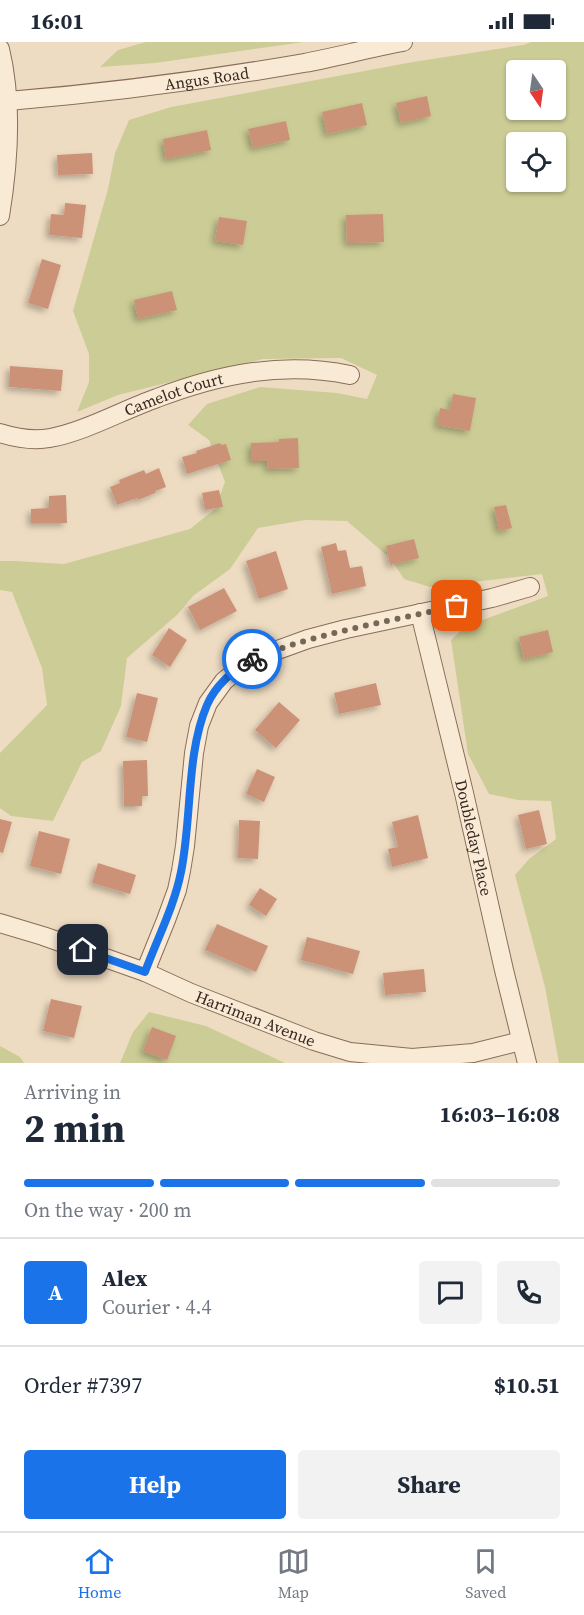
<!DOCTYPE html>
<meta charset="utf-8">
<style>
:root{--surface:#fff;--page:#f2f2f3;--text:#1f2937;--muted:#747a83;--line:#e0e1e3;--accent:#1a73e8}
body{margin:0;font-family:"Source Serif 4",serif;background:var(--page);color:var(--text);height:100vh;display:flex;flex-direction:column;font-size:22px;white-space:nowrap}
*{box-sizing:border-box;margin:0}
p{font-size:20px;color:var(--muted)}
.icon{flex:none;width:33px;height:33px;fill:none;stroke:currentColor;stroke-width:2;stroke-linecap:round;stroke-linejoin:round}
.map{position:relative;height:1021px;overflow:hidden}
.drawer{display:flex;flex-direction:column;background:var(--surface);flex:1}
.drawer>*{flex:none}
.needle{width:39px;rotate:167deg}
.tools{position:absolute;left:506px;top:18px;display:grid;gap:12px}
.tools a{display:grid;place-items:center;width:60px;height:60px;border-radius:6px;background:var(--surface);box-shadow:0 2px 4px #0004;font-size:30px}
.pin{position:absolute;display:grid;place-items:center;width:51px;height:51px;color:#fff;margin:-26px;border-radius:12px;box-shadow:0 3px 9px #0006}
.courier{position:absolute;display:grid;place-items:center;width:60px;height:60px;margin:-30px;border:4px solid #1a73e8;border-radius:50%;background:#fff;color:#222;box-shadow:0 2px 8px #0007}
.head em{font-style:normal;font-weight:700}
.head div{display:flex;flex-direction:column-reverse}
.head{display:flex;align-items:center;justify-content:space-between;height:102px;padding:0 24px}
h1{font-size:39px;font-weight:700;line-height:45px}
.bar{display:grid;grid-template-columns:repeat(4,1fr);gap:9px 6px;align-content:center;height:72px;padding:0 24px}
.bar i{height:8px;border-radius:4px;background:var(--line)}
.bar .on{background:var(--accent)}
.bar p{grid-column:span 4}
.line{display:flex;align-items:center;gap:15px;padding:0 24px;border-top:2px solid var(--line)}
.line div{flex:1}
.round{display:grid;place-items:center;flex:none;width:63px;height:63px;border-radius:6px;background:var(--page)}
.action{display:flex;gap:12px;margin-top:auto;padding:12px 24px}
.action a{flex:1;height:69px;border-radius:6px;background:var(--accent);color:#fff;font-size:24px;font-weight:700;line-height:69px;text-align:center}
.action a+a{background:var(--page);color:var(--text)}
.status{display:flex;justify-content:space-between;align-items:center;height:42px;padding:0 30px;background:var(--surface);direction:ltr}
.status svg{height:16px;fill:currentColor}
.dock{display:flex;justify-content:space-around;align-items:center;height:84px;border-top:2px solid var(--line);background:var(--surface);font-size:16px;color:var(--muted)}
.dock a{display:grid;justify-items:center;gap:3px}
.dock .on{color:var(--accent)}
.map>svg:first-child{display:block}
</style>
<div class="status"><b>16:01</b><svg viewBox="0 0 49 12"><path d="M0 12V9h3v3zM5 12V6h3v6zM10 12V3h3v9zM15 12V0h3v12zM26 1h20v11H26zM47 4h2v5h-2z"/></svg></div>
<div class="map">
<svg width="584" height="1021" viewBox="0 0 584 1021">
<defs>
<filter id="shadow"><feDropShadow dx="-3.5" dy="3.5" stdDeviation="3" flood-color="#0004"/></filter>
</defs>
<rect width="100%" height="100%" fill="#eedcc2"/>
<path fill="#cccc96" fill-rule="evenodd" d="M 146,0 L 304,0 L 155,21 L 100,25 L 118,8 Z
M 532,0 L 584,0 L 584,1021 L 559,1021 L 545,945 L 515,833 L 529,817 L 556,797 L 551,759 L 518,758 L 489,752 L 468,712 L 451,598 L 466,584 L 548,554 L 542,532 L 430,545 L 404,537 L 391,517 L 347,479 L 305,478 L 258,486 L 230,527 L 193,554 L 177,573 L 127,616 L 121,664 L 101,709 L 82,720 L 53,779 L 11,774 L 0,766 L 0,711 L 47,663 L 42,626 L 12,550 L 0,548 L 0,519 L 15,519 L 64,522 L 190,487 L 215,467 L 225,440 L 209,398 L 188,383 L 207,362 L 260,345 L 337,351 L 367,357 L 377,333 L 341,316 L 263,317 L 118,353 L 77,370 L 89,340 L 89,312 L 73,269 L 108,147 L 115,111 L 129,78 L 171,65 L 413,20 L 523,3 ZM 516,28 L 555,28 L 555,68 L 516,68 ZM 516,100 L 555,100 L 555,140 L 516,140 Z
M 149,970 L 206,984 L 285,1021 L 120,1021 L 133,990 Z
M 0,1004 L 20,1015 L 24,1021 L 0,1021 Z"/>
<path fill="#cc9278" filter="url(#shadow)" d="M 427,54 L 431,74 L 401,81 L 396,61 Z
M 362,61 L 367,83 L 327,92 L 322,70 Z
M 286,79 L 290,98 L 253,106 L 248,87 Z
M 207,88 L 211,108 L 166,117 L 163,97 Z
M 92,111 L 93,132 L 58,133 L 57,113 Z
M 65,161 L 86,163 L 82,196 L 49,193 L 51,172 L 64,173 Z
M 383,172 L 384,200 L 347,201 L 346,173 Z
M 219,175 L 247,179 L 243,203 L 215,199 Z
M 42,217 L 61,223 L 48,267 L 28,261 Z
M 172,249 L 177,268 L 138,277 L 134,258 Z
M 10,324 L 63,328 L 61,349 L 9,345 Z
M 453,352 L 476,356 L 470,389 L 437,383 L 440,366 L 450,368 Z
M 298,396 L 299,426 L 268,427 L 267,419 L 251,419 L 251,401 L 279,400 L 279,397 Z
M 220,401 L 221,403 L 226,402 L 231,418 L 187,432 L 182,415 L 197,411 L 196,409 Z
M 159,426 L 166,445 L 155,449 L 155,451 L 138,458 L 137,456 L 117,463 L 110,445 L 120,441 L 119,438 L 144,428 L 146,432 Z
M 219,448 L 223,465 L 205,468 L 202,451 Z
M 66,453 L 67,481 L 31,481 L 31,467 L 49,466 L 49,454 Z
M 506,463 L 512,486 L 499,489 L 494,465 Z
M 414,497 L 419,516 L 390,523 L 386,504 Z
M 336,501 L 338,509 L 346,508 L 350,526 L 362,524 L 366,544 L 332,552 L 321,505 Z
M 276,509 L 288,547 L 259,557 L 246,519 Z
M 224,546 L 237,569 L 200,588 L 188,565 Z
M 169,586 L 187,598 L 170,625 L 152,613 Z
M 548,588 L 553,610 L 524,617 L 519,595 Z
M 376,641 L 381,663 L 339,672 L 334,651 Z
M 137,651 L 158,656 L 147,700 L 126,695 Z
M 279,660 L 300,678 L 276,706 L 255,688 Z
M 147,718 L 148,754 L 142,754 L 142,764 L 124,764 L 123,719 Z
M 257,727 L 275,735 L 264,760 L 246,752 Z
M 539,768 L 547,802 L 526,807 L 518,773 Z
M 418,773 L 428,816 L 392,825 L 388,807 L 398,805 L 392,780 Z
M 0,777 L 12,780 L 3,811 L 0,810 Z
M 239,778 L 260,779 L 258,817 L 238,816 Z
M 39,789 L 70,797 L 61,832 L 30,824 Z
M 98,821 L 136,833 L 130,852 L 92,841 Z
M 260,846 L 277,857 L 266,874 L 249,863 Z
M 217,882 L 268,904 L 256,930 L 205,908 Z
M 307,895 L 360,909 L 353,932 L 301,918 Z
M 424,927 L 426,950 L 385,953 L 383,931 Z
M 51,957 L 82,964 L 74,996 L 43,989 Z
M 152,985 L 176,994 L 167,1018 L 143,1009 Z"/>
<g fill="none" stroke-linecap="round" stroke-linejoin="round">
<defs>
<g id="minor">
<path d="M 0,7 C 13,61 9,119 0,174"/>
<path id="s1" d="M 8,59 C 107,51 206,38 304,21 C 337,15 369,6 403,0"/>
<path id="s2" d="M 0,391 C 16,396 33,399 50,396 C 84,390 123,368 157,356 C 220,332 283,319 350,333"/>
<path id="s3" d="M 420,571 L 464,751 L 504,928 L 527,1021"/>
<path id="s4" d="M 0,881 L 43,894 L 145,930 L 191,951 L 314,999 L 350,1010 L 412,1016 L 473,1011 L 521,999"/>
<path d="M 145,930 L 166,878 L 177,848 L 181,829 L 185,804 L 194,711 L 199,684 L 208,661 L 224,639 L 250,618 L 308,597 L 346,587 L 492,556 L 530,545"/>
</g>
</defs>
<use href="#minor" stroke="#886d59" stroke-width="20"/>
<use href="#minor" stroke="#f9ead6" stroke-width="18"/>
</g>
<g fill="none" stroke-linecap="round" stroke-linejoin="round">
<path stroke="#786657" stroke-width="6" stroke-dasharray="0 10.8" d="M 252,617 C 320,590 386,580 457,564"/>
<path stroke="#1a73e8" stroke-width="8" d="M 83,908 L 145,930 C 157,897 174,865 181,830 C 192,777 186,712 207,663 C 215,644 234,627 252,617"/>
</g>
<g text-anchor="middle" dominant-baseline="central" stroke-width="4.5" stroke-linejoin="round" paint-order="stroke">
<g font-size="16" fill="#38271e" stroke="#f5e7d2">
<text stroke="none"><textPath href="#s1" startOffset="200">Angus Road</textPath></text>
<text stroke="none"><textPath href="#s2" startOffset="182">Camelot Court</textPath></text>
<text stroke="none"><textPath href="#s3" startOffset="231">Doubleday Place</textPath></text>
<text stroke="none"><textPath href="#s4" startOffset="273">Harriman Avenue</textPath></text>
</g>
</g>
</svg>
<div class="tools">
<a><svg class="needle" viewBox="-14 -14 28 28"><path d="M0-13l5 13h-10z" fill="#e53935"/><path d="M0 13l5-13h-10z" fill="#747a83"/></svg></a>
<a><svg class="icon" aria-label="locate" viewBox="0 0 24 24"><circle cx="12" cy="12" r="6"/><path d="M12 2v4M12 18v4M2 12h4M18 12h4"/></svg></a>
</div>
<div class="pin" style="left:457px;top:564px;background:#ea580c"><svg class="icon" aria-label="bag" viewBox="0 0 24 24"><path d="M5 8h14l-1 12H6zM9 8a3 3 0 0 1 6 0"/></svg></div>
<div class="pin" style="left:83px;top:908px;background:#1f2937"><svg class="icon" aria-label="home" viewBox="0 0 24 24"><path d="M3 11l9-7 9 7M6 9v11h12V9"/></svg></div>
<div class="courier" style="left:252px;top:617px"><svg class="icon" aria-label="bike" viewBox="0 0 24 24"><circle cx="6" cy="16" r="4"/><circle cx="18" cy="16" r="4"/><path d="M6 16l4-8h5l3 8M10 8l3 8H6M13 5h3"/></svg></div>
</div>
<section class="drawer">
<div class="head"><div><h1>2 min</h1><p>Arriving in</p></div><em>16:03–16:08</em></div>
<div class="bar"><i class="on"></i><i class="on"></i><i class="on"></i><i></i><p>On the way · 200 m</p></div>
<div class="line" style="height:108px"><b class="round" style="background:var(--accent);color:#fff">A</b><div><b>Alex</b><p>Courier · 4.4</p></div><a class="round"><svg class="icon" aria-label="chat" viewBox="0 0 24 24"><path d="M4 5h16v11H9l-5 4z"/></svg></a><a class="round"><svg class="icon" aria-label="phone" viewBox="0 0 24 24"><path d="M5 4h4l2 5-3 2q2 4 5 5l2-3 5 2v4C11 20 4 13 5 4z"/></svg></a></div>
<div class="line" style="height:78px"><div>Order #7397</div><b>$10.51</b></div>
<div class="action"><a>Help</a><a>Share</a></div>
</section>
<nav class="dock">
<a class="on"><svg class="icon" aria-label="home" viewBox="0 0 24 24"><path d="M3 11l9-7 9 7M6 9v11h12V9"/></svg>Home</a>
<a><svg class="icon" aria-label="map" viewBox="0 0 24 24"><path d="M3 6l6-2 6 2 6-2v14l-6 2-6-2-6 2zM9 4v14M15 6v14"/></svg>Map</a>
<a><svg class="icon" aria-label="saved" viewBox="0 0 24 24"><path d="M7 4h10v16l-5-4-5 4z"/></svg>Saved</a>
</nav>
